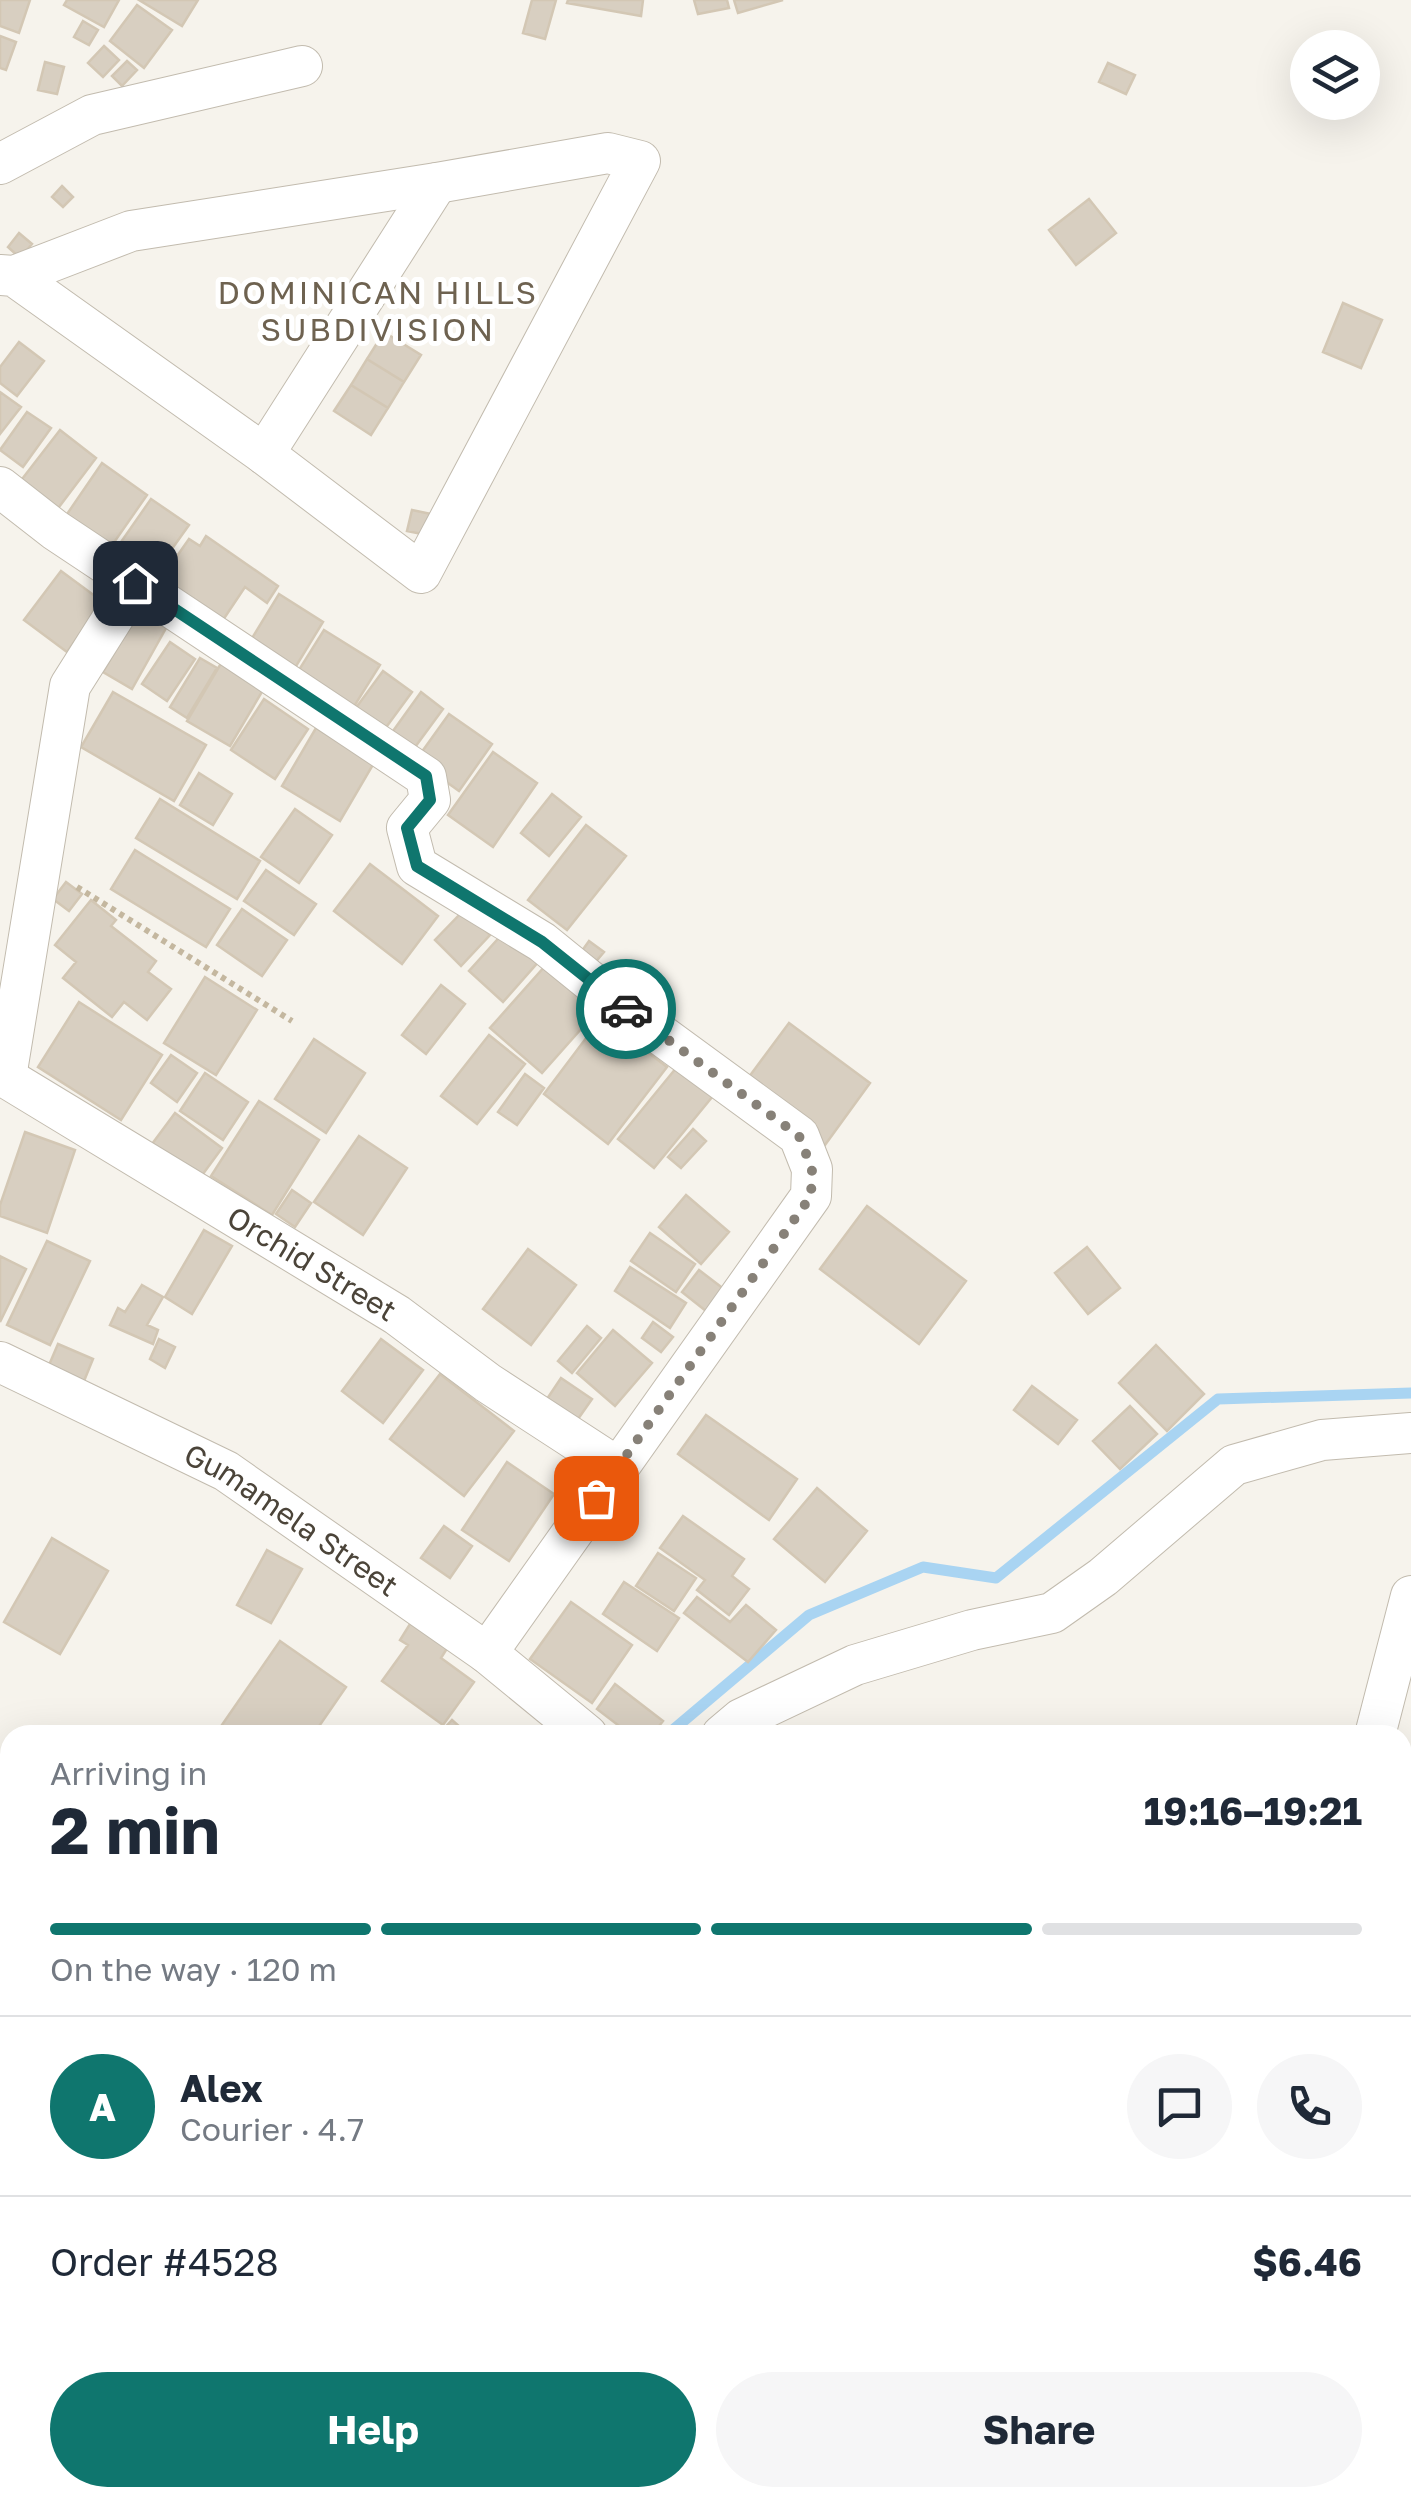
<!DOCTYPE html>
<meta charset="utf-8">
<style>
:root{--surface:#fff;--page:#f6f6f7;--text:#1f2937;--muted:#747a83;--line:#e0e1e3;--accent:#0f766e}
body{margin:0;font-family:"Golos Text",sans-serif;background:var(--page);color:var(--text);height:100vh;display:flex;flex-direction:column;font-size:38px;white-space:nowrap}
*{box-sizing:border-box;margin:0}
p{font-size:32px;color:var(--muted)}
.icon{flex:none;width:55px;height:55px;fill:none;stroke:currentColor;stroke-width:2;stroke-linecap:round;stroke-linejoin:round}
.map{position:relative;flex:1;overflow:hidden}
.drawer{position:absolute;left:0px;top:1725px;width:1412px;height:782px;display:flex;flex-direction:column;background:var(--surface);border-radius:30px 30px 0 0;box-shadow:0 10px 40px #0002}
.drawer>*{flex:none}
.fabs{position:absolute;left:1290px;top:30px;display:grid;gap:20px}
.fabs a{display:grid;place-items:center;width:90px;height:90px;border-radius:50%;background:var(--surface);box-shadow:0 10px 40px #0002;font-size:50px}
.pin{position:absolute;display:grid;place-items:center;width:85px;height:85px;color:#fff;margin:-42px;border-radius:20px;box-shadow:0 5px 15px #0006}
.courier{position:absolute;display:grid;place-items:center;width:100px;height:100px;margin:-50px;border:8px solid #0f766e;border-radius:50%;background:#fff;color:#222;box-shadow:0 2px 12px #0007}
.head em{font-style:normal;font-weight:700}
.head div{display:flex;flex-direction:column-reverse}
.head{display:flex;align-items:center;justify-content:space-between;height:170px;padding:0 50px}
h1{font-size:65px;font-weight:700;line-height:75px}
.bar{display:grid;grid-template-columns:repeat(4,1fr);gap:15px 10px;align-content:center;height:120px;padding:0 50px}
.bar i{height:12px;border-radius:8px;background:var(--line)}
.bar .selected{background:var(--accent)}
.bar p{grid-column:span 4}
.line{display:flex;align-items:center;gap:25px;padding:0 50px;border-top:2px solid var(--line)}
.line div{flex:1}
.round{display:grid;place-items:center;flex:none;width:105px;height:105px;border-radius:52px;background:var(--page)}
.action{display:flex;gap:20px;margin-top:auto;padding:20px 50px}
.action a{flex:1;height:115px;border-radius:60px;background:var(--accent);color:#fff;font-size:40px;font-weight:700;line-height:115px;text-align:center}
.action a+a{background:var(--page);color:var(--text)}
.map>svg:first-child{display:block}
</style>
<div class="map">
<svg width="1411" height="2507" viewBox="0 0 1411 2507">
<rect width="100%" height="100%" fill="#f6f3ec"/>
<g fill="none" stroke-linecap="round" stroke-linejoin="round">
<path stroke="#a9d4f2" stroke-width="11" d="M 667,1735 L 809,1615 L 923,1567 L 996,1578 L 1218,1399 L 1411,1393
M 0,1976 L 10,1967
M 1042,2507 L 1046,2499 L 1075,2507"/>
</g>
<path fill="#d8cfc1" stroke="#d3c7b4" stroke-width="2.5" d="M 0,0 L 30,0 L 19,33 L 0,26 Z
M 67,0 L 119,0 L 104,27 L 64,5 Z
M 139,0 L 198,0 L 182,26 Z
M 532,0 L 556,0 L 545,39 L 523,33 Z
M 568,0 L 643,0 L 641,16 L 567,3 Z
M 694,0 L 727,0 L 729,8 L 698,14 Z
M 734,0 L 783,0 L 738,13 Z
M 137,5 L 172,30 L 144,68 L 110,41 Z
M 83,21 L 98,30 L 89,45 L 74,37 Z
M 0,36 L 16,42 L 6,70 L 0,68 Z
M 104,46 L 119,60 L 103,77 L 88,63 Z
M 127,61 L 137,70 L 122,86 L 112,76 Z
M 45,62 L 64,67 L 57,94 L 38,90 Z
M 1108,63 L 1135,75 L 1126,94 L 1099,82 Z
M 62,186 L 73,197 L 63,207 L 52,197 Z
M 1089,199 L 1116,233 L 1076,265 L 1049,230 Z
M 19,233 L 32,244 L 20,258 L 8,247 Z
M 1343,303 L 1382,320 L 1361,368 L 1323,352 Z
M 384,332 L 421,355 L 404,382 L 367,359 Z
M 19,342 L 44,361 L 17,396 L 0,383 L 0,367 Z
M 367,359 L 404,382 L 388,408 L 351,385 Z
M 351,385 L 388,408 L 371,435 L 334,411 Z
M 0,392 L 21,407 L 0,434 Z
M 27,412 L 51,428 L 23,467 L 0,450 Z
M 60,430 L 96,458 L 56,511 L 19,483 Z
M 102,463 L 147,495 L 108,551 L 63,520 Z
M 151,499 L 189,525 L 149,581 L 112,555 Z
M 412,510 L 431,514 L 427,535 L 407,531 Z
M 206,536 L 278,586 L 267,603 L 245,587 L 217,629 L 167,596 L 175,585 L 163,576 L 189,539 L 200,546 Z
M 61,571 L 103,602 L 67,652 L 24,620 Z
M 279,594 L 323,622 L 290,676 L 246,648 Z
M 142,605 L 170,621 L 132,689 L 103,672 Z
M 324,630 L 380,665 L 348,716 L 292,681 Z
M 170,642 L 195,659 L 167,701 L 142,684 Z
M 200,658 L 217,668 L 187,718 L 170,707 Z
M 223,660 L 266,685 L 230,746 L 187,721 Z
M 383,671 L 412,692 L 376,741 L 347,720 Z
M 113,692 L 206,745 L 174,801 L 81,747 Z
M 421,692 L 443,709 L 410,754 L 388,738 Z
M 264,699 L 308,729 L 275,779 L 231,750 Z
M 449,714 L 492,744 L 459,791 L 416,760 Z
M 316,728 L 374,763 L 340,821 L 282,786 Z
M 493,752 L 537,783 L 493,847 L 448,815 Z
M 199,773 L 232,794 L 213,825 L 180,805 Z
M 552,794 L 581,817 L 549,856 L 521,833 Z
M 160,799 L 260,861 L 237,899 L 136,838 Z
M 295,809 L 332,835 L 299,883 L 261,857 Z
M 586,825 L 626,856 L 567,930 L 528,900 Z
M 135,850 L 230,909 L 206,947 L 111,889 Z
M 370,864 L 438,916 L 402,964 L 334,911 Z
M 266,870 L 316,904 L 294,935 L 244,901 Z
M 66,882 L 82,894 L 69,911 L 53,899 Z
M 91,900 L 116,920 L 111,926 L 156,961 L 148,972 L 171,989 L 147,1020 L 124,1002 L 112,1017 L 63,978 L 76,962 L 55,945 Z
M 242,909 L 287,940 L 262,976 L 217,945 Z
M 464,910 L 490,935 L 461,966 L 435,940 Z
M 506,930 L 540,960 L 503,1002 L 469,971 Z
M 589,941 L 604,952 L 593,965 L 579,955 Z
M 546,965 L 597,1011 L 542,1073 L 490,1028 Z
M 205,977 L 257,1010 L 216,1075 L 164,1043 Z
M 441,985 L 465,1004 L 426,1054 L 402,1035 Z
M 79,1002 L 162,1055 L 121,1120 L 38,1067 Z
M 602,1017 L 667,1067 L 608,1144 L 544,1094 Z
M 789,1023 L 870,1083 L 825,1145 L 743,1085 Z
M 489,1035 L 525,1064 L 477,1124 L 441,1096 Z
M 314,1039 L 365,1073 L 326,1133 L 275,1099 Z
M 171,1055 L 197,1073 L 177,1102 L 151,1083 Z
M 677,1067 L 713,1096 L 654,1168 L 618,1139 Z
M 205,1073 L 248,1102 L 223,1140 L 180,1111 Z
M 525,1074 L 544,1088 L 517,1125 L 498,1112 Z
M 259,1101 L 319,1140 L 272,1215 L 211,1176 Z
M 175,1113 L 222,1148 L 200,1178 L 152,1144 Z
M 693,1129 L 706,1141 L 681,1168 L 668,1157 Z
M 25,1132 L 75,1150 L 47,1233 L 0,1216 L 0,1205 Z
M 359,1136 L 407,1168 L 363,1235 L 314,1202 Z
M 292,1190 L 311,1203 L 295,1227 L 276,1214 Z
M 686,1195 L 729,1232 L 701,1264 L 659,1227 Z
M 867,1206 L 966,1281 L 919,1344 L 820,1269 Z
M 204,1230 L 232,1246 L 192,1314 L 165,1297 Z
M 650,1233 L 695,1264 L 676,1292 L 631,1261 Z
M 47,1241 L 90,1261 L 50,1345 L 7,1325 Z
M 1087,1247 L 1120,1288 L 1088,1314 L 1055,1273 Z
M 528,1249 L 576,1285 L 531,1345 L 483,1309 Z
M 0,1256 L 26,1269 L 0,1322 Z
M 630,1267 L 686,1303 L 670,1328 L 615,1291 Z
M 699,1270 L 729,1293 L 711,1315 L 682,1292 Z
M 142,1285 L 163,1297 L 147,1325 L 158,1330 L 153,1344 L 110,1325 L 118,1308 L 125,1312 Z
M 653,1322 L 673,1337 L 661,1352 L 642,1338 Z
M 587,1326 L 601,1338 L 572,1373 L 558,1361 Z
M 613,1330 L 652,1363 L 615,1406 L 577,1373 Z
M 159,1339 L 175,1347 L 165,1368 L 150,1359 Z
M 381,1339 L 423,1370 L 383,1423 L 342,1391 Z
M 58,1344 L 93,1359 L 84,1381 L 49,1365 Z
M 1156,1345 L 1204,1394 L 1167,1431 L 1119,1383 Z
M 440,1374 L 514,1431 L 464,1496 L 390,1439 Z
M 561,1378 L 592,1399 L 578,1419 L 547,1399 Z
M 1032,1386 L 1077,1420 L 1058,1444 L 1014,1410 Z
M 1130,1406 L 1157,1434 L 1120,1469 L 1093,1441 Z
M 706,1415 L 797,1479 L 769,1520 L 678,1454 Z
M 507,1462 L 554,1494 L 509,1561 L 462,1530 Z
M 817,1488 L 867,1531 L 825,1582 L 774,1539 Z
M 683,1516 L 744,1559 L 732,1576 L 749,1589 L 729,1615 L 697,1590 L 705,1580 L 660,1548 Z
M 444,1526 L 472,1546 L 450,1578 L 421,1558 Z
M 52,1538 L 108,1571 L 60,1654 L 4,1622 Z
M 267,1550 L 302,1569 L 271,1623 L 237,1605 Z
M 658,1553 L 696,1578 L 674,1611 L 636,1586 Z
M 624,1582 L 679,1618 L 657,1651 L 603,1614 Z
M 697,1597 L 730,1622 L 746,1605 L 776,1630 L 748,1662 L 684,1613 Z
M 571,1602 L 632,1645 L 592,1703 L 530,1659 Z
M 415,1616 L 453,1639 L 441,1658 L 474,1682 L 443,1725 L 382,1681 L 408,1645 L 400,1640 Z
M 280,1641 L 346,1687 L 313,1735 L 215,1735 Z
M 615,1684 L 663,1721 L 652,1735 L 631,1735 L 597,1709 Z
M 452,1720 L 469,1735 L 438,1735 Z
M 0,2345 L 10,2347 L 6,2396 L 0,2396 Z
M 0,2403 L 4,2403 L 5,2495 L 0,2495 Z
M 117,2498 L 230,2498 L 229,2507 L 151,2507 L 116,2504 Z
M 281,2498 L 314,2498 L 315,2501 L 281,2501 Z"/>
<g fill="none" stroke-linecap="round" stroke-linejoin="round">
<defs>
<g id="minor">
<path d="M 0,164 L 92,115 L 302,66"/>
<path d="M 0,275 L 14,276 L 264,454 L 421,573 L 640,161 L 608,153 L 437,183 L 131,231 L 14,276"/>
<path d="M 264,454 L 437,183"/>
<path d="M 0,487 L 55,530 L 426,777 L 430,800 L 407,828 L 417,866 L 542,942 L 616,1002 L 799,1136 L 812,1169 L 811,1196 L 487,1653"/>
<path id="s1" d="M 0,1074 L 397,1315 L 488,1383 L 617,1467"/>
<path d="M 6,1077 L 70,686 L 135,583"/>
<path id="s2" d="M 0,1362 L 226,1471 L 487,1653 L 587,1735"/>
<path d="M 722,1735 L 741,1719 L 855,1665 L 972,1630 L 1052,1613 L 1103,1577 L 1234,1465 L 1322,1440 L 1411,1433"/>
<path d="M 1375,1735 L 1411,1596"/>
<path d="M 1402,1826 L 1411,1827"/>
<path d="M 339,2498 L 339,2507"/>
</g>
</defs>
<use href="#minor" stroke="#c2bbae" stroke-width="42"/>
<path stroke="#c4b79f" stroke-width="6" stroke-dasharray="5 5" stroke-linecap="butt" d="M 77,887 L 292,1021"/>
<use href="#minor" stroke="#fff" stroke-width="40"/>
</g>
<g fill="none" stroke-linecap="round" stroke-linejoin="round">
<path stroke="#878178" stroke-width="10" stroke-dasharray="0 18" d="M 596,1498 L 811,1196 L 812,1169 L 799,1136 L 626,1009"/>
<path stroke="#0f766e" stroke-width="12" d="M 135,583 L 426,776 L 430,800 L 407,828 L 417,866 L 542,942 L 626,1009"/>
</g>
<g text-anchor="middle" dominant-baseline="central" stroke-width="10" stroke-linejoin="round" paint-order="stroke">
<g font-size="30" fill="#4b4439" stroke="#fff">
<text stroke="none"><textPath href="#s1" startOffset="365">Orchid Street</textPath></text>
<text stroke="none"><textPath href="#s2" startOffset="332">Gumamela Street</textPath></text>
</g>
<g font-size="32" letter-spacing="2.5" fill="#6e6250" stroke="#fff">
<text x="378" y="292">DOMINICAN HILLS<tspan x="378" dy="37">SUBDIVISION</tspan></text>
</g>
</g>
</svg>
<div class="fabs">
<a><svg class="icon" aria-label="layers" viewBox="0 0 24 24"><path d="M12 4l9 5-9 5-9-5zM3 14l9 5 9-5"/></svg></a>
</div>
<div class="pin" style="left:596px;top:1498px;background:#ea580c"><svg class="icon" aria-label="bag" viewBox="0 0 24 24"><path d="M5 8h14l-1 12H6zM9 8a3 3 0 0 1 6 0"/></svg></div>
<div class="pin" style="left:135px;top:583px;background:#1f2937"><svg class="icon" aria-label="home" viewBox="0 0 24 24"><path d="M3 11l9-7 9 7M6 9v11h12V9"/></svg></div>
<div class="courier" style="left:626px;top:1009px"><svg class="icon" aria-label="car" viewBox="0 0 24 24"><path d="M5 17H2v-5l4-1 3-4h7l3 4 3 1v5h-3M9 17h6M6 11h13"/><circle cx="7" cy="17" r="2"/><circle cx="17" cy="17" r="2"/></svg></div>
<section class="drawer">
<div class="head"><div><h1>2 min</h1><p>Arriving in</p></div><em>19:16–19:21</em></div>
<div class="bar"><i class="selected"></i><i class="selected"></i><i class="selected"></i><i></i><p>On the way · 120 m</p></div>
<div class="line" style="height:180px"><b class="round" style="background:var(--accent);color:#fff">A</b><div><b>Alex</b><p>Courier · 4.7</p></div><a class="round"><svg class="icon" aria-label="chat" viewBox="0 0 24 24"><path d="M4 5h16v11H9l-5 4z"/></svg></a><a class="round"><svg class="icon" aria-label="phone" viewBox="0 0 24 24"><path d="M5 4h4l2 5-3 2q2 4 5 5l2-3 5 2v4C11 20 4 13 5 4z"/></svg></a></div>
<div class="line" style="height:130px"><div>Order #4528</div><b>$6.46</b></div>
<div class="action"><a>Help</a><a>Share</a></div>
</section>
</div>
